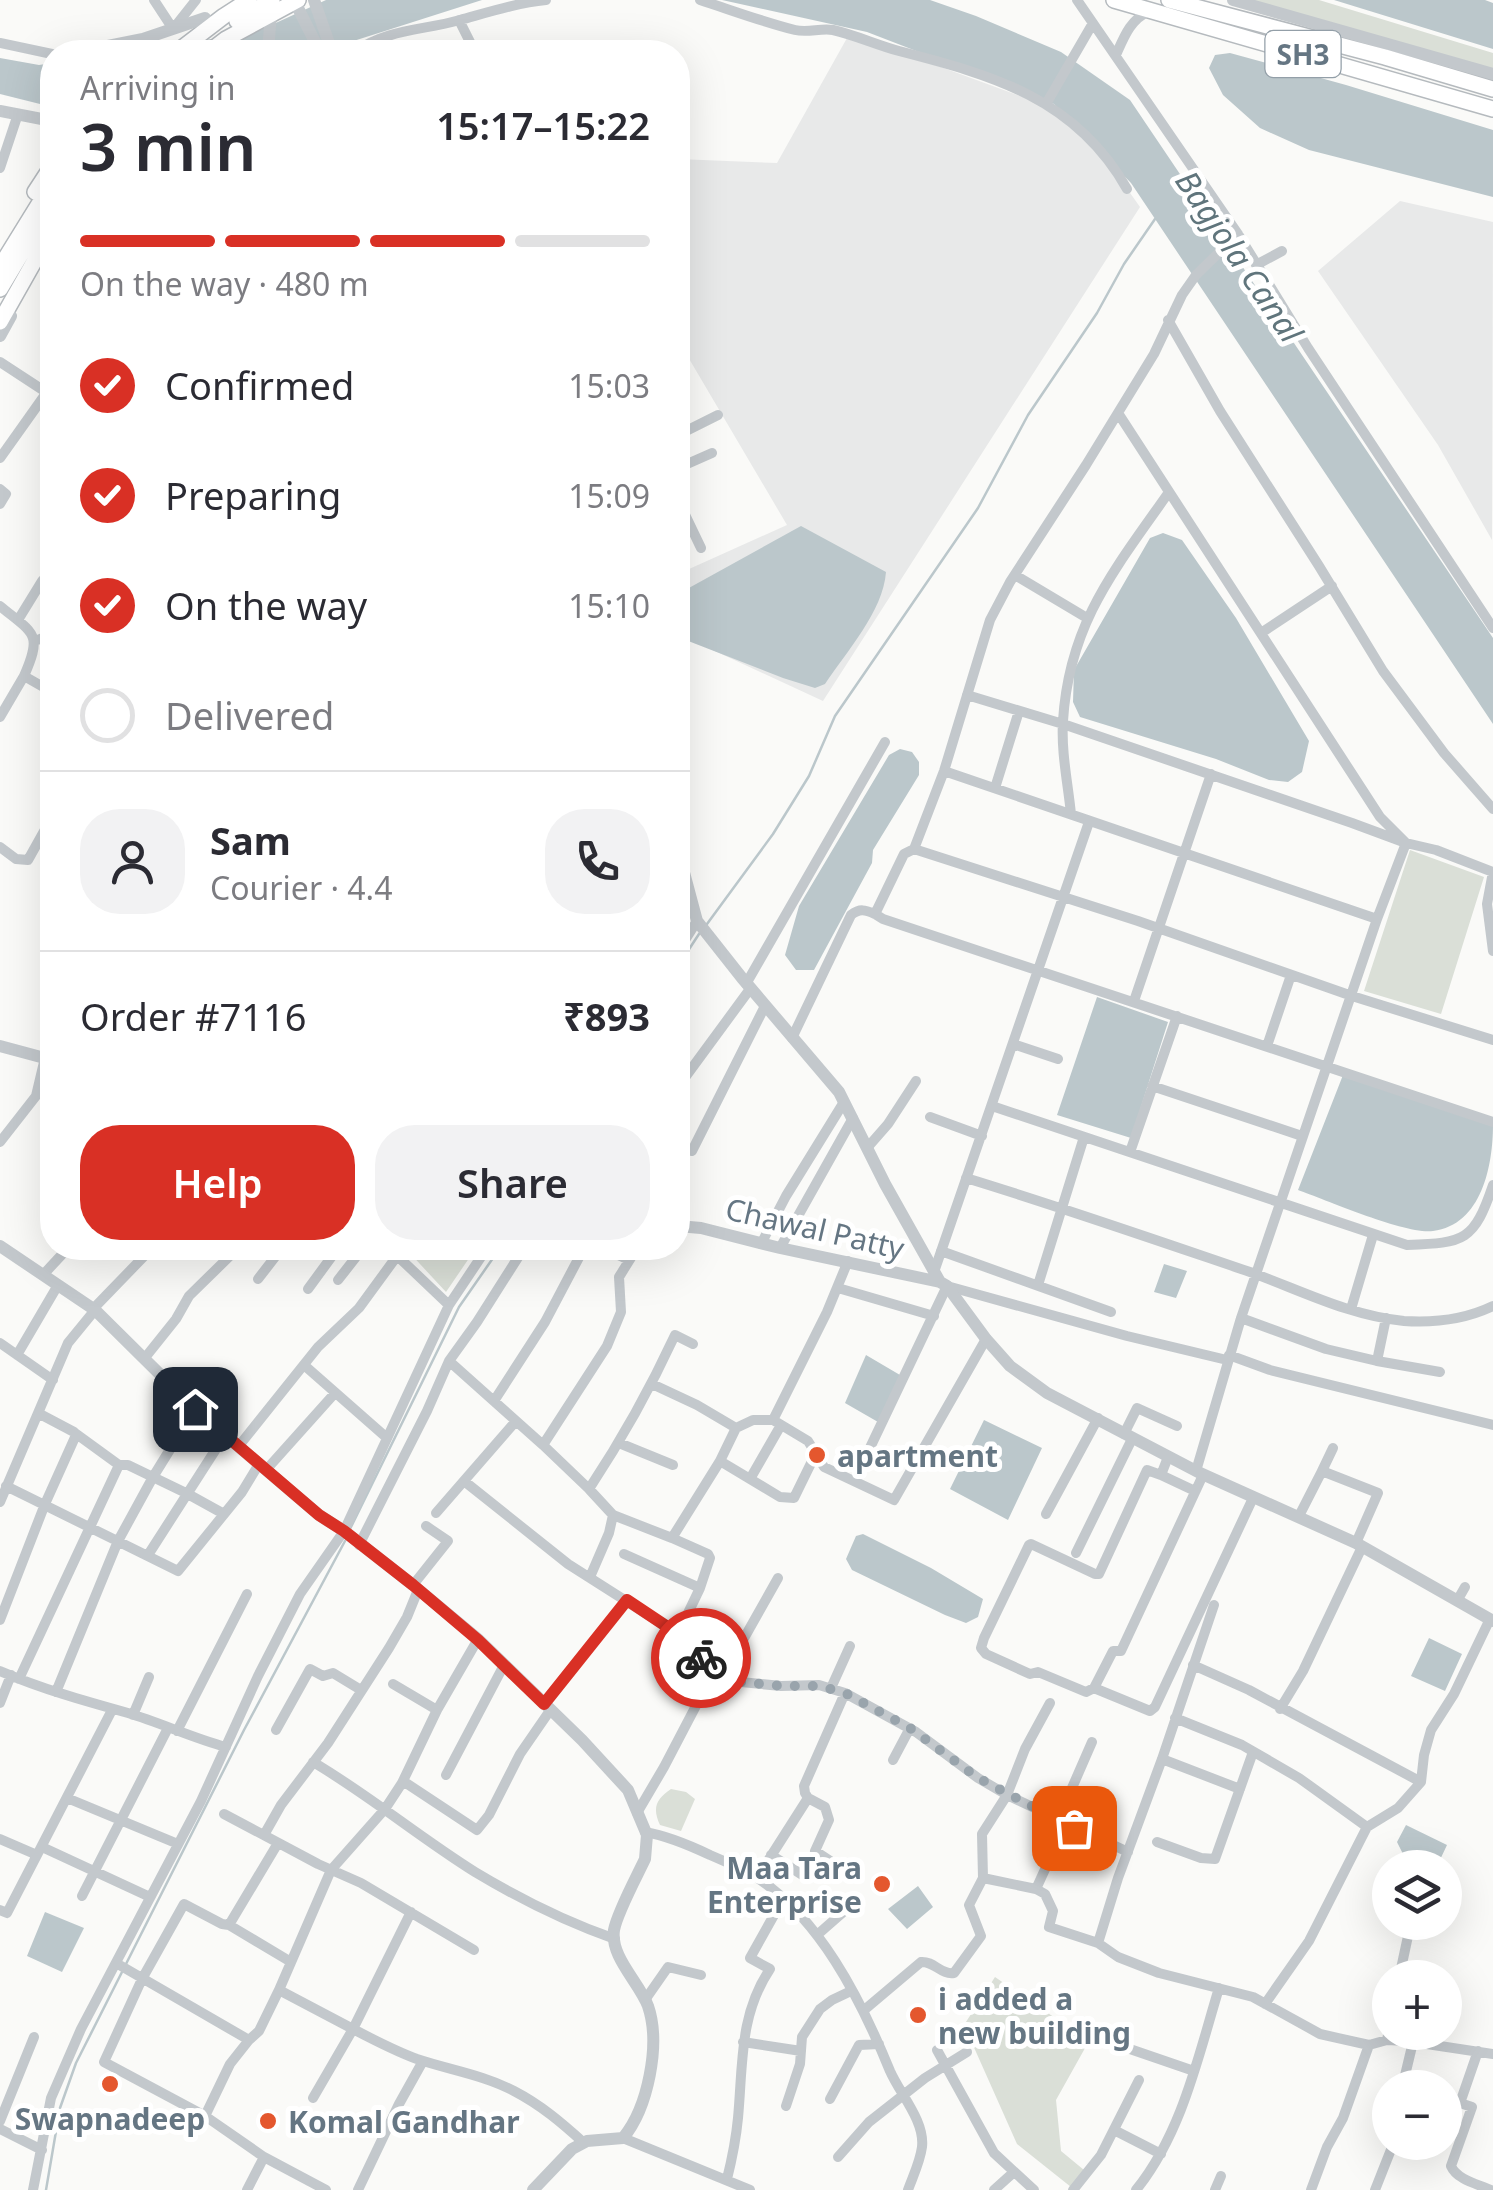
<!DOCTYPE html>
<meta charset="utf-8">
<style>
:root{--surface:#fff;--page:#f2f2f3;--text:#2b2b33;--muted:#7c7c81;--line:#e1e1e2;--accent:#d93025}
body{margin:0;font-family:"Noto Sans",sans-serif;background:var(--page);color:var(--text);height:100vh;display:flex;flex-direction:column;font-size:38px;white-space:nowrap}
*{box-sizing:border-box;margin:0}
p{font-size:32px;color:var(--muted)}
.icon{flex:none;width:55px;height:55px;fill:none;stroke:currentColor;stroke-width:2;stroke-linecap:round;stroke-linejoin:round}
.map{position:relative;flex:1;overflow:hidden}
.drawer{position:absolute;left:40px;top:40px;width:650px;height:1220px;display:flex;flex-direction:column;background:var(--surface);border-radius:40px;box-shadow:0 10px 40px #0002}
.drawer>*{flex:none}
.fabs{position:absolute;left:1372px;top:1850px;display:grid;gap:20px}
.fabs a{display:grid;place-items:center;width:90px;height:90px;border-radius:50%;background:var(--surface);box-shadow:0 10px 40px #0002;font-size:50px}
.pin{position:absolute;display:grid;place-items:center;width:85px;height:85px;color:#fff;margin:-42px;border-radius:20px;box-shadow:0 5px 15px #0006}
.courier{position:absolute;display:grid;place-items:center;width:100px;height:100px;margin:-50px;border:8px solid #d93025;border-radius:50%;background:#fff;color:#222;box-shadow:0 2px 12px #0007}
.overview em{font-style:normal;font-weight:600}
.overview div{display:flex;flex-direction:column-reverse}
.overview{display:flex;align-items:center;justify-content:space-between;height:170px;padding:0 40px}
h1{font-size:65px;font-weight:600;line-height:75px}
.bar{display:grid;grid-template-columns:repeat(4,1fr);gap:15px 10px;align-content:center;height:120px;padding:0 40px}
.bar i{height:12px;border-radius:8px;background:var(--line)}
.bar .active{background:var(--accent)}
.bar p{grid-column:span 4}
.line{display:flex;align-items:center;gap:25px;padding:0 40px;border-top:2px solid var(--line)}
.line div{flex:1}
.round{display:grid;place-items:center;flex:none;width:105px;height:105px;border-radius:40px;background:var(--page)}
ol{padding:0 40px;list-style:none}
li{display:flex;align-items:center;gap:30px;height:110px}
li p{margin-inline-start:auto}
li .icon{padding:10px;border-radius:50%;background:var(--accent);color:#fff;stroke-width:4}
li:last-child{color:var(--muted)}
li i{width:55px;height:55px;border:5px solid var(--line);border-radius:50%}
.primary-button{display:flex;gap:20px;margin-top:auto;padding:20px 40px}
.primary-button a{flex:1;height:115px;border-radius:40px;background:var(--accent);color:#fff;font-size:40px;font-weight:600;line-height:115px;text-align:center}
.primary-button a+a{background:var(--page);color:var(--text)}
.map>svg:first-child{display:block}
</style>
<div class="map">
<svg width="1493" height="2190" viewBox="0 0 1493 2190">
<rect width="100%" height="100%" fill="#fafaf8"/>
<path fill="#e8e9e9" d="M 847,38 L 941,67 L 1045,105 L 1104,156 L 1140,207 L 823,701 L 678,634 L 678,574 L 787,525 L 678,340 L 678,159 L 777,163 Z
M 1400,201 L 1493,222 L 1492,540 L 1438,445 L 1318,271 Z"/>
<path fill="#dadfd7" d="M 1228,0 L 1319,0 L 1493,53 L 1493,76 Z
M 1410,850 L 1484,877 L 1441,1014 L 1364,991 Z
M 408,1248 L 476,1248 L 446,1292 L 407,1250 Z
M 671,1789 L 686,1792 L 695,1799 L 681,1831 L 660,1825 C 652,1808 656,1799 671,1789 Z
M 995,1977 L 1089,2041 L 1056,2100 L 1061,2151 L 1084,2170 L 1071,2187 L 1017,2144 L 964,2025 Z"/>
<path fill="#bbc7cb" d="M 326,0 L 482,0 L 319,52 L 129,52 L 256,32 Z
M 722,0 L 930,0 L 976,16 L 1061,52 L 1130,100 L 1493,638 L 1493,724 L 1131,183 L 1054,104 L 867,32 Z
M 1334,0 L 1485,0 L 1493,3 L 1493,49 Z
M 1230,53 L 1346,85 L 1493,130 L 1493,197 L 1309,150 L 1260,128 L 1223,95 L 1209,68 L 1215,55 Z
M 0,58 L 39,65 L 52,63 L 52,107 L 0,94 Z
M 801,526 L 886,572 C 883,612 846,652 825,684 L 815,688 L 783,678 L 678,637 L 678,594 Z
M 1163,533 L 1182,540 L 1236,618 L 1309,741 L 1302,772 L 1288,782 L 1269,780 L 1216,759 L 1080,717 L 1073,702 L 1074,670 L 1150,538 Z
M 900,749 L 912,752 L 919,762 L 919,775 L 873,850 L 872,863 L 814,970 L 796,970 L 785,955 L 799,906 L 889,755 Z
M 1097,997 L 1168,1022 L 1131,1138 L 1057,1115 Z
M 1343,1075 L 1493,1125 C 1493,1165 1482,1225 1433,1231 C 1407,1235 1326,1200 1298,1190 Z
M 1164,1264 L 1187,1271 L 1176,1298 L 1154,1292 Z
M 866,1355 L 900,1375 L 878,1422 L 845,1403 Z
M 984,1420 L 1042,1448 L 1008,1520 L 950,1489 Z
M 863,1534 L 931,1568 L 983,1599 L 978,1617 L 966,1623 L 945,1615 L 852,1570 L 846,1559 L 856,1536 Z
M 1429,1638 L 1462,1654 L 1445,1691 L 1411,1676 Z
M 1406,1825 L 1447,1845 L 1438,1864 L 1424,1863 L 1416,1866 L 1404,1856 L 1397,1842 Z
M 918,1886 L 933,1907 L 907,1929 L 888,1909 Z
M 45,1912 L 84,1928 L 62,1972 L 27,1956 Z"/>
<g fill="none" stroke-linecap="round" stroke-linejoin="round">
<path stroke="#bbc7cb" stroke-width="2.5" d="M 707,924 L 773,834 L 809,776 L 835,716 L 978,508 L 1028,415 L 1097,313 L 1124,264 L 1155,219
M 678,966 L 699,934
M 350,1529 L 459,1307 L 500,1248
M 126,1964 L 244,1730 L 345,1541
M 46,2190 L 60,2108 L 76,2063 L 122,1972"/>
<defs>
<path id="primary" d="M 1114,0 L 1493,109
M 1169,0 L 1385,57 L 1493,89
M 237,21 L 272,0
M 177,52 L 224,16 L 249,0
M 209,52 L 226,39 L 298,0
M 35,192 L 52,166
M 0,267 L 52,183
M 0,289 L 52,203
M 0,322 L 52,230"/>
</defs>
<use href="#primary" stroke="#b5babe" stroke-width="18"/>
<path stroke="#c3c8cc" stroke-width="10" d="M 154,0 L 173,29 L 196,0
M 700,0 C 731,10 763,22 795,30 C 808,33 820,28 833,30 C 855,35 877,45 899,51 C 992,75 1076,98 1127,189
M 1077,0 L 1238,234 L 1308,348 L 1493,628
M 459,20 L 475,52
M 0,43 L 52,54
M 354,52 C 391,28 421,31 460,20 C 489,12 517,3 546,0
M 1116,55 C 1124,37 1130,20 1149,11
M 1046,104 L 1093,23
M 0,168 L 18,114
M 1238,234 L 1196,275 L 1182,295 L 1154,354 L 1086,465 L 1010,582 L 990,620 L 944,771 L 914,849 L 904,854 L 875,914 L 883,919 L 1493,1122
M 1256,265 L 1282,251
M 1168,320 L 1220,411 L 1319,566 L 1383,671 L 1444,753 L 1493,809
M 0,362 L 52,396
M 1118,413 L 1380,817 L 1406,843 L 1377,919 L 1241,1318 L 1196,1471
M 678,435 L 718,415
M 0,458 L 47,392
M 678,468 L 712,453
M 0,489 L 6,494 L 0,504
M 678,500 L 701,548
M 1015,575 L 1087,618
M 0,606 C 34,634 43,633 24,676 L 52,692
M 18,620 L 42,581 L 52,571
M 1261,633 L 1332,586
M 35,641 L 52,634
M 967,695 L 1063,724 L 1352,823 L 1406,843 L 1436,850 L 1493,872
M 678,707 L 679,706
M 0,717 L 24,676
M 944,771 L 1377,919
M 995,788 L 1019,711
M 1071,814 C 1068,784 1061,752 1063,721 C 1069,623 1115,569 1169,492
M 0,847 L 16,859 L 28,860 L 52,817
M 914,849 L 1138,921 L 1352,996 L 1493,1040
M 1493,872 L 1487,904 L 1493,951
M 678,951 L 697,921
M 746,984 L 885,742
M 1134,1001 L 1211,774
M 792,1038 L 851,915 C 860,908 865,910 875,914
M 1013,1044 L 1058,1059
M 1267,1046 L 1291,975
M 1152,1086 L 1302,1136
M 678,1087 L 750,989
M 992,1106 L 1407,1245 C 1465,1243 1474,1241 1493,1185
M 930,1117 L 982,1136
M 0,1142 L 36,1096 L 45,1058
M 867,1148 L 888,1124 L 916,1081
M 692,1151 L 765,1006
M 1130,1152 L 1177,1016
M 966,1178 C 1061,1207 1156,1240 1250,1272 C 1300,1290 1350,1316 1404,1321 C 1435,1323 1464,1320 1493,1306
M 761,1244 L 786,1196 L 844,1102
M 389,1248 L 449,1305
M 603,1248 L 629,1260
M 780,1248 L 853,1118
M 665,1251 L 667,1248
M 941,1251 L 1111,1312
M 935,1269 L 1089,822
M 43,1275 L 68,1248
M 258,1279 L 282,1248
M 338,1280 L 363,1248
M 1038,1285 L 1084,1137
M 838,1288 L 934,1316
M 308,1289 L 338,1248
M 93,1309 L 152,1248
M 1351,1309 L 1373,1235
M 1241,1318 L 1326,1349 L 1377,1361
M 1386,1318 L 1377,1361 L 1440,1372
M 0,1343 L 53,1380
M 17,1355 L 58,1285
M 1229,1355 L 1270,1370 L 1493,1425
M 144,1359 L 176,1319 L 189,1296 L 238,1248
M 449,1361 L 543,1445 L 589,1489 L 613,1515 L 672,1538 L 720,1461 L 736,1428
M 304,1365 L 387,1438
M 652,1384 L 697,1405 L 736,1428 L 753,1420 L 773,1420 L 808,1441 L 824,1467 L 894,1500 L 986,1339
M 494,1401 L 545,1322 L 584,1248
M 201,1415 L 221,1387
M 773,1420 L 827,1312 L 848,1261
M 75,1433 L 119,1465
M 1124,1434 L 1137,1408 L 1177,1426
M 619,1443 L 673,1465
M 543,1445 L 607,1346 L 621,1312 L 619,1277 L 637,1248
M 238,1447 L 318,1347 L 359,1308 L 397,1256
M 1333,1448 L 1322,1471 L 1378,1493 L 1356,1543
M 867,1454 L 947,1286 L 1127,1336 L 1227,1360
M 1168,1457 L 1161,1475 L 1147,1470 L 1099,1574 L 1095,1574 L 1031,1544 L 1029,1545 L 984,1638 L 981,1648 L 986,1654 L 1030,1674 L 1038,1672 L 1086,1692 L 1094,1688 L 1150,1711 L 1155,1707 L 1253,1498
M 720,1461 L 780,1497 L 794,1498 L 816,1453
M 266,1470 L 335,1393
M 1161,1475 L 1195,1491
M 750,1479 L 781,1425
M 464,1481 L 568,1564 L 678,1634 C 694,1648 703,1659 710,1679 L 664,1767 L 637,1813
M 6,1486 L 178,1571 L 242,1492 L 259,1464
M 589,1489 C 622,1439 650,1389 675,1335 L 693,1344
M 0,1502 L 68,1343 L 95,1310
M 436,1513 L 516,1421
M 1046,1514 L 1098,1418
M 1299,1516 L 1322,1471
M 672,1538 L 708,1554 L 710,1558 L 700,1588 L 678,1634
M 359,1545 L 427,1411 L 449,1361 L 477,1322 L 524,1248
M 1076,1553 L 1132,1439
M 624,1554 L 700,1588
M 148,1555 L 225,1435
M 590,1577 L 609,1533 L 613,1515
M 413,1585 L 448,1541 L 426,1526
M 1457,1601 L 1465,1587
M 0,1620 L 45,1504 L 76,1435 L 74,1432 L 38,1413
M 1193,1665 L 1249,1690 L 1421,1782
M 0,1671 C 42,1689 85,1701 128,1713 C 161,1723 193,1738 226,1747
M 19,1679 L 119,1465 L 128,1465 L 186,1493 L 224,1514
M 710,1679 L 781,1686 L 819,1685 L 845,1693 L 916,1732 L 978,1778 L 1007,1795 L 1128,1852
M 721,1679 L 778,1578
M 393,1684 L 437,1710
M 831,1688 L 850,1646
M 1094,1688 L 1113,1651 L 1121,1651 L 1203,1475
M 56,1692 L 118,1541 L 153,1477 L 195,1409
M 0,1703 L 11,1675
M 544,1703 L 627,1600
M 1280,1709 L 1303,1671 L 1362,1547
M 133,1715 L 149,1677
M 1175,1718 L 1242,1745 L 1299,1778 L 1367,1827 L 1309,1941 L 1265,2004
M 276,1730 L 310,1669 L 323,1676 L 333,1673 L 361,1690
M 177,1731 L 247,1594
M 1162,1759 L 1240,1789
M 893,1760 L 910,1728
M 313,1762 C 369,1795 419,1837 475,1872 C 520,1899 566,1922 615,1939
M 446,1775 L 504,1665
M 403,1781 L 477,1830 L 489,1815 L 520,1754 L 551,1709
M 67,1798 L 178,1844
M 808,1798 L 805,1793 L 804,1786 L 845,1693
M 224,1814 L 318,1864 L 361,1883 L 474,1950
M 1058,1820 L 1092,1742
M 1070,1826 L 1052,1854 L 1036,1889 L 1045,1894 L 1053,1911 L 1049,1927 L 1098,1943 L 1118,1957 L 1159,1973 L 1253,1997 L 1320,2034 L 1369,2045 L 1387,2040 L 1407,2041 L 1493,2054
M 1367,1827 L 1398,1808 L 1421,1782 L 1424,1755 L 1431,1730 L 1454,1694 L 1490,1619
M 645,1832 C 668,1836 689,1845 710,1855 C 724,1861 738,1867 751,1874 C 819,1915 861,2000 890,2071 C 900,2094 925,2121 922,2147 C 920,2162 913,2176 908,2190
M 264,1835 L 281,1805 L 328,1743 L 389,1648 L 407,1617 L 418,1590
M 0,1839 L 37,1855
M 1157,1842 L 1201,1858 L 1215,1859 L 1253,1752
M 42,1847 L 150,1897
M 771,1855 L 804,1876 L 808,1876 L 812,1871
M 757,1878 L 808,1798 L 825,1807 L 829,1820 L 815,1851 L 856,1878
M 983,1878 L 1036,1889
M 82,1896 L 168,1728
M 0,1910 L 7,1913 L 112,1710
M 411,1912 L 353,2029 L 279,1990 L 331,1870 L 385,1809 L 402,1783 L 437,1710 L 478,1639
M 229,1925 L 278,1843
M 817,1935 L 849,1907
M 1098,1943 L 1118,1878 L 1162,1759 L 1214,1605
M 116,1963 L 249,2040 L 230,2064 L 205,2116
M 1399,1978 L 1411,1922
M 645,2000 L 668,1967 L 701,1975
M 863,2011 L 921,1962 C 934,1961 941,1975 954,1973 L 981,1936 L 969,1905 L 983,1878 L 982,1834 L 1007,1795 L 1025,1749 L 1050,1703
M 1092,2036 L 1194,2071
M 249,2040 L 259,2031 L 279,1990
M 1387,2040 L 1390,2025
M 743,2042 L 801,2051
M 937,2050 L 994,2153 L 1034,2190
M 1478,2051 L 1460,2103 L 1472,2107 L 1451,2166 C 1457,2180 1478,2184 1491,2190
M 1402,2088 L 1413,2042
M 313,2098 L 353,2029 C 374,2040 395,2051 417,2059 C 450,2070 484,2075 514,2091 C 541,2105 562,2123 584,2143
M 830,2099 L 859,2045 L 879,2044
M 786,2106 L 800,2064 L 802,2037 L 820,2009 L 832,2000 L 851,1991
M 0,2121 L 34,2037
M 0,2129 L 42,2150
M 1114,2130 L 1161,2154
M 623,2138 L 750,2190
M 264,2157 L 326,2190
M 838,2157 L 869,2122 L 925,2078 L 967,2052
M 727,2179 C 732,2159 736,2139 738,2118 C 743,2065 739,2015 770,1969 L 750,1958 L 783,1899
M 33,2190 L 51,2098 L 81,2029 L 201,1801 L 258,1676 L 300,1594 L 344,1531 L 449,1305 L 487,1248
M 247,2190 L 264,2157 L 205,2116 L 104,2062 L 142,1979 L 184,1904 L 222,1924 L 229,1925 L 291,1962
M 358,2190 L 399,2104 L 423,2061
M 994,2190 L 1014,2172
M 1073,2190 L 1101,2155 L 1139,2080
M 1136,2190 C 1182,2133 1198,2057 1219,1988
M 1215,2190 L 1221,2176
M 1311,2190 L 1327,2147 L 1343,2118 L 1369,2045
M 1375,2190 L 1394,2142"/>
<path stroke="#c3c8cc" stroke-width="12" d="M 314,0 L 332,52
M 1233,0 L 1493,74
M 295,2 L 320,52
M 78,52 L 143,39 L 205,18
M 268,52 L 271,13
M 0,111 L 52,121
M 0,336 L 11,316
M 678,850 L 697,921 L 742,978 L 839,1092 L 885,1184 L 940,1282 L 947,1286 L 986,1339 L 1010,1366 L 1047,1393 L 1200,1473 L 1356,1543 L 1493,1621
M 0,1046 L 52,1060
M 678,1226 L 701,1228 L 780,1248 L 940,1282
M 0,1246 L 95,1310 L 195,1409 L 225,1435 L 319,1515 L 344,1531 L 413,1585 L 478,1639 L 582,1740 L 628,1790 L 647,1835 L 645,1859 C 637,1876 617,1913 614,1930 C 610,1957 639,1982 648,2006 C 661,2044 648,2108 623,2138 L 587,2141 L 572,2149 L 533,2190"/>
<use href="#primary" stroke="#fff" stroke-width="15"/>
</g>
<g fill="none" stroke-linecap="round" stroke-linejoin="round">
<path stroke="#99a4ac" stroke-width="10" stroke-dasharray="0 18" d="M 701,1658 L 710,1679 L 782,1686 L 819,1686 L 845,1693 L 910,1728 L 978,1778 L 1074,1828"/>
<path stroke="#d93025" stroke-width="12" d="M 195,1409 L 319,1515 L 344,1531 L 413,1585 L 478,1640 L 544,1704 L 627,1600 L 678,1634 L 701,1658"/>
</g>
<g fill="#e4572e" stroke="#fff" stroke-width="4">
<circle cx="817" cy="1455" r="10"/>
<circle cx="882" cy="1884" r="10"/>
<circle cx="918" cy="2015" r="10"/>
<circle cx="110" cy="2084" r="10"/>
<circle cx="268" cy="2121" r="10"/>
</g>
<g text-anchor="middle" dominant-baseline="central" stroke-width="10" stroke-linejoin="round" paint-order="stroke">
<rect fill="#fff" stroke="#939fa8" stroke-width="2.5" x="1265.5" y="31" width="75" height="46" rx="8"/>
<g font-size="28" font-weight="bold" fill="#657683">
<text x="1303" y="54">SH3</text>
</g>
<g font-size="30" fill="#657683" stroke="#fff">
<text transform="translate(815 1228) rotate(13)">Chawal Patty</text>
</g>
<g font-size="30" font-weight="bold" fill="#657683" stroke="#fff" text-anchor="start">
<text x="837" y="1455">apartment</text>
<text x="862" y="1867" text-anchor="end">Maa Tara<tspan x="862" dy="34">Enterprise</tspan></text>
<text x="938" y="1998">i added a<tspan x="938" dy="34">new building</tspan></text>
<text x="110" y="2118" text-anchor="middle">Swapnadeep</text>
<text x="288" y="2121">Komal Gandhar</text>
</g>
<g font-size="32" font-style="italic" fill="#60757c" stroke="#fff">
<text transform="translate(1240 256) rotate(56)">Bagjola Canal</text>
</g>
</g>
</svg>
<div class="fabs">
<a><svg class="icon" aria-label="layers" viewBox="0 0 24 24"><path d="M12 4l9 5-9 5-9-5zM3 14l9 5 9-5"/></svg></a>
<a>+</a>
<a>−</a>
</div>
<div class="pin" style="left:1074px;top:1828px;background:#ea580c"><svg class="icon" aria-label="bag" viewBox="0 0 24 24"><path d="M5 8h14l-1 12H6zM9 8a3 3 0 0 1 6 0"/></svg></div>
<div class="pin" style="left:195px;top:1409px;background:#1f2937"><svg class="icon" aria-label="home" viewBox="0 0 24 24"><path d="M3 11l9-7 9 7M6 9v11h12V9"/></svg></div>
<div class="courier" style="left:701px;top:1658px"><svg class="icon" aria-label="bike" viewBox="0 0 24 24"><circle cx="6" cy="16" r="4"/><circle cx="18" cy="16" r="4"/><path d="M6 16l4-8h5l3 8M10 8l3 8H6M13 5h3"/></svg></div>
<section class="drawer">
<div class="overview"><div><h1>3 min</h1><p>Arriving in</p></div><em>15:17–15:22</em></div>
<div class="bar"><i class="active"></i><i class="active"></i><i class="active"></i><i></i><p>On the way · 480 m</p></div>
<ol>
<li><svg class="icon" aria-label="check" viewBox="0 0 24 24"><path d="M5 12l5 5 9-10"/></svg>Confirmed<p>15:03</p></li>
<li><svg class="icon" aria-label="check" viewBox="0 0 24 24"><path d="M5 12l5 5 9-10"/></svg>Preparing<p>15:09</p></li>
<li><svg class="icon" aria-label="check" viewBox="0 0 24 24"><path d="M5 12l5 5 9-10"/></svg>On the way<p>15:10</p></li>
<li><i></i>Delivered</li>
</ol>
<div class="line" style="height:180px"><a class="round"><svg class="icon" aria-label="person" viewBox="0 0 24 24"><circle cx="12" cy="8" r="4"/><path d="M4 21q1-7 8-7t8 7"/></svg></a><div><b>Sam</b><p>Courier · 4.4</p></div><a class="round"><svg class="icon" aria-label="phone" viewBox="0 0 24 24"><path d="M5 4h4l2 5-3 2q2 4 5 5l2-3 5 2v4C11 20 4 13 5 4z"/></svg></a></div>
<div class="line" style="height:130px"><div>Order #7116</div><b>₹893</b></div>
<div class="primary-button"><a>Help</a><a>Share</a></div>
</section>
</div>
